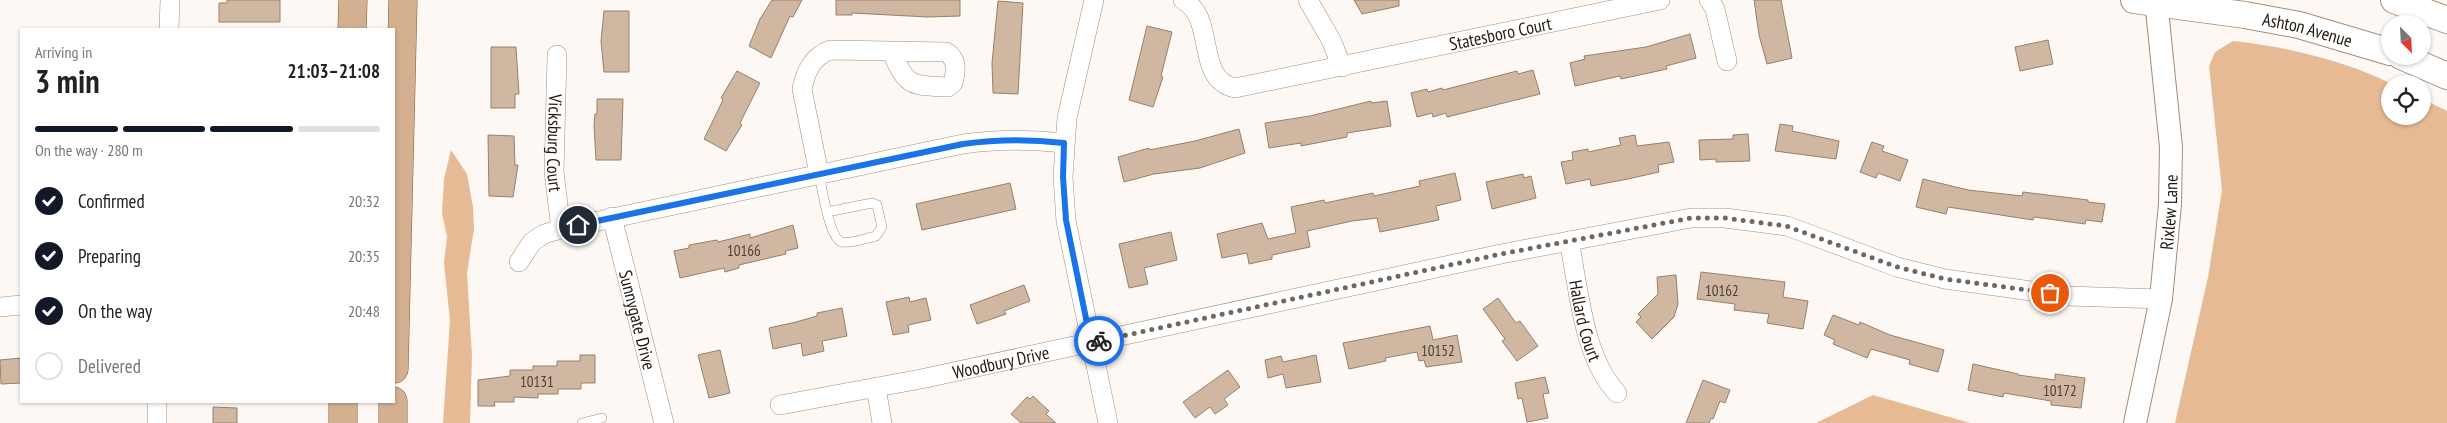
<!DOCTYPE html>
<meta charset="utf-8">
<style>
:root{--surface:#fff;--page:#f2f2f2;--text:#222;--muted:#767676;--line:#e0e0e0;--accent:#111827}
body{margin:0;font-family:"PT Sans Narrow",sans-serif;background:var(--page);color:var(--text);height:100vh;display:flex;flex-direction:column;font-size:19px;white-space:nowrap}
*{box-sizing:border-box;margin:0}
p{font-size:16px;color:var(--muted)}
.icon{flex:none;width:28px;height:28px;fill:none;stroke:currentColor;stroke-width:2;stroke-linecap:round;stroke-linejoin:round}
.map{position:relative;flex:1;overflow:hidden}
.sheet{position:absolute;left:20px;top:28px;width:375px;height:375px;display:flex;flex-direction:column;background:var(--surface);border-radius:0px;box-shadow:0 1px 4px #0004}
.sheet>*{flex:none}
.needle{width:32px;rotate:156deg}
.tools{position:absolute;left:2381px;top:15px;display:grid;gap:10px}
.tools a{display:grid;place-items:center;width:50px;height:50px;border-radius:50%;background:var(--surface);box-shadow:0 1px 4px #0004;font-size:25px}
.pin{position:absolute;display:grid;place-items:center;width:42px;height:42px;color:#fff;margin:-21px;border:2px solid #fff;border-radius:50%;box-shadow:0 1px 5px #0007}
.courier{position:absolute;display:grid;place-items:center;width:50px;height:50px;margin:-25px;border:4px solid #1a73e8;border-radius:50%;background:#fff;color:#222;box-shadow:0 1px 6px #0007}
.headline em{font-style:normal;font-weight:700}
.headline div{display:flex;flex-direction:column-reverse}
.headline{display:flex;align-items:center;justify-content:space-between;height:85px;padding:0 15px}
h1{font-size:32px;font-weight:700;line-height:38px}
.bar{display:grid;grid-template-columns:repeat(4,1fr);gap:8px 5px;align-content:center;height:60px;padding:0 15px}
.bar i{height:6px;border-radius:4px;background:var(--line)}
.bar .selected{background:var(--accent)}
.bar p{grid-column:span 4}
ol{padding:0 15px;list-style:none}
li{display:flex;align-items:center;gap:15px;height:55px}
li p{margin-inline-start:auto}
li .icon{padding:5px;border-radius:50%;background:var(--accent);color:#fff;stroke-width:4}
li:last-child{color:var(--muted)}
li i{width:28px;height:28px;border:2px solid var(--line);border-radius:50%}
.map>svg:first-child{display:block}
</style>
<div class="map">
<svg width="2447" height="423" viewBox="0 0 2447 423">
<rect width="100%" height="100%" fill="#fdf8f3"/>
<path fill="#e6ba94" d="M 2233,41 C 2283,46 2347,61 2392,84 L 2390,84 L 2390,116 L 2422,116 L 2423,99 L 2447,111 L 2447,423 L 2175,423 L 2208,277 L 2222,190 L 2209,66 L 2215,52 Z
M 451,150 L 467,174 L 473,207 L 474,229 L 467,273 L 472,356 L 470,423 L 443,423 L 450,321 L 444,263 L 447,237 L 442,213 L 444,179 Z
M 1873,395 L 1970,423 L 1816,423 Z"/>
<path fill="#d0b7a2" stroke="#97806c" d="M 227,0 L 280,0 L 280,22 L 219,22 L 219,3 L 227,3 Z
M 772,0 L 802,0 L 793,17 L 790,16 L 771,58 L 749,46 L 760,19 Z
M 836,0 L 960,0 L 960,16 L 928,17 L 852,13 L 852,15 L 836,15 Z
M 1354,0 L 1399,0 L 1399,6 L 1362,14 Z
M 1754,0 L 1781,0 L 1792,58 L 1767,64 L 1759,35 Z
M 998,1 L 1023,3 L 1018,94 L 993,93 L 992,63 Z
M 604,11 L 629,11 L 629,72 L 604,72 L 601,41 Z
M 1147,26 L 1172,32 L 1161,76 L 1163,77 L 1153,107 L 1129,100 Z
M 1690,34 L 1696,58 L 1666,66 L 1667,69 L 1621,79 L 1620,76 L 1575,86 L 1570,63 L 1585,59 L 1584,56 L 1646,47 Z
M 2048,40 L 2053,64 L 2020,71 L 2015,47 Z
M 491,47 L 516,47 L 519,94 L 515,94 L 515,108 L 491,108 Z
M 1533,70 L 1540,94 L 1447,117 L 1446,113 L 1433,117 L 1432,113 L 1417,117 L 1411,93 L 1427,89 L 1428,92 L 1442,88 L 1443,90 L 1517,71 L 1518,74 Z
M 737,71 L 760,83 L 740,123 L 742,125 L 726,151 L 704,139 L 723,100 L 721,98 Z
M 597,99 L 623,99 L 621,160 L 596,160 L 594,126 L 595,114 L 597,114 Z
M 1371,101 L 1371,103 L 1387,101 L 1391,126 L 1347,133 L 1347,137 L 1301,146 L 1301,143 L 1269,148 L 1265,123 L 1310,116 Z
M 1780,124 L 1793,126 L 1792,131 L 1839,141 L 1836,159 L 1775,151 Z
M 1239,129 L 1245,153 L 1200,168 L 1154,174 L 1124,182 L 1118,157 L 1149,148 L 1149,150 L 1195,141 Z
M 1748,134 L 1750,161 L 1716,162 L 1716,159 L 1700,160 L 1699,140 L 1733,139 L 1733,135 Z
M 488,135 L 514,136 L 515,165 L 518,165 L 513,197 L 489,196 Z
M 1635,135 L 1637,146 L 1669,142 L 1674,162 L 1658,165 L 1659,172 L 1628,179 L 1591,186 L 1590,179 L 1566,184 L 1561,162 L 1573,160 L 1572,152 L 1588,149 L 1588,152 L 1621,145 L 1619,138 Z
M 1872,142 L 1884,146 L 1882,151 L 1908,160 L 1900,181 L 1878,173 L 1876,178 L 1860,172 Z
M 1455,173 L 1461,200 L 1436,206 L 1439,220 L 1380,232 L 1377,218 L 1352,221 L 1307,231 L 1310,247 L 1272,255 L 1272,259 L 1249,264 L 1247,253 L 1222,258 L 1217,234 L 1262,223 L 1268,239 L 1296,233 L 1291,207 L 1324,200 L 1325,203 L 1373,193 L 1374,196 L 1420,186 L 1419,181 Z
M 1523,174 L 1524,178 L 1531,176 L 1536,198 L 1492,209 L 1486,182 Z
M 1923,179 L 1968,190 L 2022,196 L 2023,192 L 2088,200 L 2088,202 L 2105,204 L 2102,222 L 2086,220 L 2085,224 L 2034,217 L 2033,220 L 1948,207 L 1946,214 L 1916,207 Z
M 1010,183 L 1016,209 L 922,230 L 916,204 Z
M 793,225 L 798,248 L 785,251 L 786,254 L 739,265 L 739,268 L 725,272 L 724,268 L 680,278 L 674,251 L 689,248 L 689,245 L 717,240 L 718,242 L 750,234 L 750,238 Z
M 1171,232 L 1177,260 L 1144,268 L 1148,284 L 1129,288 L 1119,244 Z
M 1701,272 L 1785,282 L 1783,297 L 1808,301 L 1803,329 L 1767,323 L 1769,314 L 1734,310 L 1735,304 L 1697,299 Z
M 1676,275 L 1678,304 L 1674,317 L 1652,339 L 1636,322 L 1641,317 L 1638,314 L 1658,294 L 1657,277 Z
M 1024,285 L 1030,301 L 1004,311 L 1006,314 L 977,324 L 970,305 Z
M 909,297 L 910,302 L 926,298 L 931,320 L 908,325 L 909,332 L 893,335 L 886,302 Z
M 1498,298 L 1516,323 L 1520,321 L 1538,346 L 1517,361 L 1502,341 L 1505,339 L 1483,309 Z
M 842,308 L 847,336 L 822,341 L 824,351 L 803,356 L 801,343 L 773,349 L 769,328 L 796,322 L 817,316 L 817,313 Z
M 1833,315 L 1859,325 L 1860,322 L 1890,335 L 1944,350 L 1938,372 L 1909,364 L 1910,360 L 1871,349 L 1867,358 L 1833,344 L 1835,340 L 1824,335 Z
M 1430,326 L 1433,340 L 1457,335 L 1462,362 L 1426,367 L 1424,360 L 1419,361 L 1417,352 L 1385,358 L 1386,361 L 1349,369 L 1343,343 Z
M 720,350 L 730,393 L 709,398 L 698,355 Z
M 580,355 L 595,355 L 595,383 L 581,383 L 581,389 L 558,389 L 558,394 L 538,394 L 538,398 L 514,397 L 514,402 L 494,402 L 495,406 L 478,406 L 478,380 L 510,376 L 510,370 L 533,370 L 533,366 L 557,366 L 557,361 L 580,361 Z
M 1316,355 L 1321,382 L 1286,388 L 1283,374 L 1268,378 L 1265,360 L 1281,356 L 1283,362 Z
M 21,358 L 21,383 L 1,384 L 0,360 Z
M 1973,364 L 2018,374 L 2018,375 L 2055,380 L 2055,374 L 2085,378 L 2081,408 L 2051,405 L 2051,401 L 2004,393 L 2003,397 L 1968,390 Z
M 1228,370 L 1240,387 L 1224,399 L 1228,405 L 1215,414 L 1210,407 L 1195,418 L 1183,402 Z
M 1545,377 L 1549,393 L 1543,394 L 1548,418 L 1527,422 L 1522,398 L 1518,399 L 1515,383 Z
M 1703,380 L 1730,390 L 1725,403 L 1720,401 L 1713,419 L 1711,418 L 1709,423 L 1686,423 Z
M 1033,396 L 1049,411 L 1046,414 L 1056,423 L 1021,423 L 1011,414 L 1027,397 L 1030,399 Z
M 213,407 L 237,408 L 237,423 L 213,423 Z"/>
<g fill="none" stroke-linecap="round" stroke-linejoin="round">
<defs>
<path id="service" d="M 819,174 C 822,187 829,239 842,242 C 852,244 866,238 876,236 L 882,227 L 877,205 L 872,203 L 827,212
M 582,423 L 602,418"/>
<g id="minor">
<path d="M 1094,0 L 1067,118 L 1063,177 L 1066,221 L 1108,423"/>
<path id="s1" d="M 1183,0 C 1217,18 1194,79 1235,88 L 1660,0"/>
<path d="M 1308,0 L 1331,40 L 1342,67"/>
<path d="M 1709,0 L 1715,9 L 1727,61"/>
<path d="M 169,29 L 170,0"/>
<path id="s2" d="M 557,55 L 554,172 L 561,229"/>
<path d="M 819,174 L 802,89 C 806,71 812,57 830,50 L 891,51 C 908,87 908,85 948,87 L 953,83 C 956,71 958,59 946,52 L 891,51"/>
<path id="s3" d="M 612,217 L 664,423"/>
<path id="s4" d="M 1569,241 C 1579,289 1583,357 1617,393"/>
<path d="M 519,262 L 532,242 L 544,234 L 561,229 L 963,144 C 998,139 1029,139 1064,143"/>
<path d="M 0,307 L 21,305"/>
<path d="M 876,387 L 882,423"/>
<path id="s5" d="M 780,405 L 921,379 L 1501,254 L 1691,218 L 1725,218 L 1787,226 L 1897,267 L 1945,279 L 2067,296 L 2161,299"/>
<path d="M 157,423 L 157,401"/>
</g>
<g id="tertiary">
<path id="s6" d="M 2135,423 L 2161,299 L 2170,204 L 2171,147 L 2156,0"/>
</g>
<g id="secondary">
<path id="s7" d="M 2134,0 L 2245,15 L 2299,25 L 2390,52"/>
<path d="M 2394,0 L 2447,20"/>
<path d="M 2401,56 L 2447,76"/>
</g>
<path id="primary" d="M 352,29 L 353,0
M 394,369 L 403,0
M 343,423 L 343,401
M 393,423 L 393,401"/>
</defs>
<use href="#service" stroke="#a58d79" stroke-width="10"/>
<use href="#minor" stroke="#a58d79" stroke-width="20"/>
<use href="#tertiary" stroke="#a58d79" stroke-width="24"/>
<use href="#secondary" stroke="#a58d79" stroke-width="28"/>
<use href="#primary" stroke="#835934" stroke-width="29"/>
<use href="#service" stroke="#fff" stroke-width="9"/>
<use href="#minor" stroke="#fff" stroke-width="19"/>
<use href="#tertiary" stroke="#fff" stroke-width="22"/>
<use href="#secondary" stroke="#fff" stroke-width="26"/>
<use href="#primary" stroke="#d4b091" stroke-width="28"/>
</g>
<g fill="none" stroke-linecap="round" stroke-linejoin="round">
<path stroke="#6f6760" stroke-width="5" stroke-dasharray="0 9" d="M 1099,341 L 1501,254 L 1691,218 L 1725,218 L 1786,226 L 1897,267 L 1945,279 L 2050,293"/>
<path stroke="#1a73e8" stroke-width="6" d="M 578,225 L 963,144 C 998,139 1029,139 1064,143 L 1063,177 L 1066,220 L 1091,343 L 1099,341"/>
</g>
<g text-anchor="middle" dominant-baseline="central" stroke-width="4" stroke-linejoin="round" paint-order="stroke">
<g font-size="15" fill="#4e4035">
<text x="744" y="250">10166</text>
<text x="1722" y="290">10162</text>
<text x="1438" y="350">10152</text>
<text x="537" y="381">10131</text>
<text x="2060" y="390">10172</text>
</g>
<g font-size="18" fill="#221911" stroke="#fff">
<text stroke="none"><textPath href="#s7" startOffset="176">Ashton Avenue</textPath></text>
<text stroke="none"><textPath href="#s1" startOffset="379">Statesboro Court</textPath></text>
<text stroke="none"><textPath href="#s2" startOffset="88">Vicksburg Court</textPath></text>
<text stroke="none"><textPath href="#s6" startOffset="214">Rixlew Lane</textPath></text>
<text stroke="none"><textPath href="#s3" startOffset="106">Sunnygate Drive</textPath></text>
<text stroke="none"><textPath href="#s4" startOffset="81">Hallard Court</textPath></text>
<text stroke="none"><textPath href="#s5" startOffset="225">Woodbury Drive</textPath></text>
</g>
</g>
</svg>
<div class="tools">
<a><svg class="needle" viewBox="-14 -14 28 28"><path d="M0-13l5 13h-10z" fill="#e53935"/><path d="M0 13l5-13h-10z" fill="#767676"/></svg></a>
<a><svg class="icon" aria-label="locate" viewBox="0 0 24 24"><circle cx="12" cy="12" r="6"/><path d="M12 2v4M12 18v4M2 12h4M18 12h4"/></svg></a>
</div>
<div class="pin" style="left:2050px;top:293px;background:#ea580c"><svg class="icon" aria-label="bag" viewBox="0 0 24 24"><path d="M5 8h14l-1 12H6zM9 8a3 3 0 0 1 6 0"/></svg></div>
<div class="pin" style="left:578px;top:225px;background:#1f2937"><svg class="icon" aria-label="home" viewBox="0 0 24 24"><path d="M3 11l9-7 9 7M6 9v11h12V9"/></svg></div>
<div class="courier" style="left:1099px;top:341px"><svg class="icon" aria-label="bike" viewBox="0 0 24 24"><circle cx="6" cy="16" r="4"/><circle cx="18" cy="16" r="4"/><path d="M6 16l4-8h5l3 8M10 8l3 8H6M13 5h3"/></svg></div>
<section class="sheet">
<div class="headline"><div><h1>3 min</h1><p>Arriving in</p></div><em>21:03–21:08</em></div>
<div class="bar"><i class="selected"></i><i class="selected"></i><i class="selected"></i><i></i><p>On the way · 280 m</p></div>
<ol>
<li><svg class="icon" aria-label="check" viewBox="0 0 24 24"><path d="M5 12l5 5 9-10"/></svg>Confirmed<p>20:32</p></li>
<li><svg class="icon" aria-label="check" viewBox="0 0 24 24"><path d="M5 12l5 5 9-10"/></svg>Preparing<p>20:35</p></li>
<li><svg class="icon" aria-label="check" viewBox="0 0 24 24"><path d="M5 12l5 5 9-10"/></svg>On the way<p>20:48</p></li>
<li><i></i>Delivered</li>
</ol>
</section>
</div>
